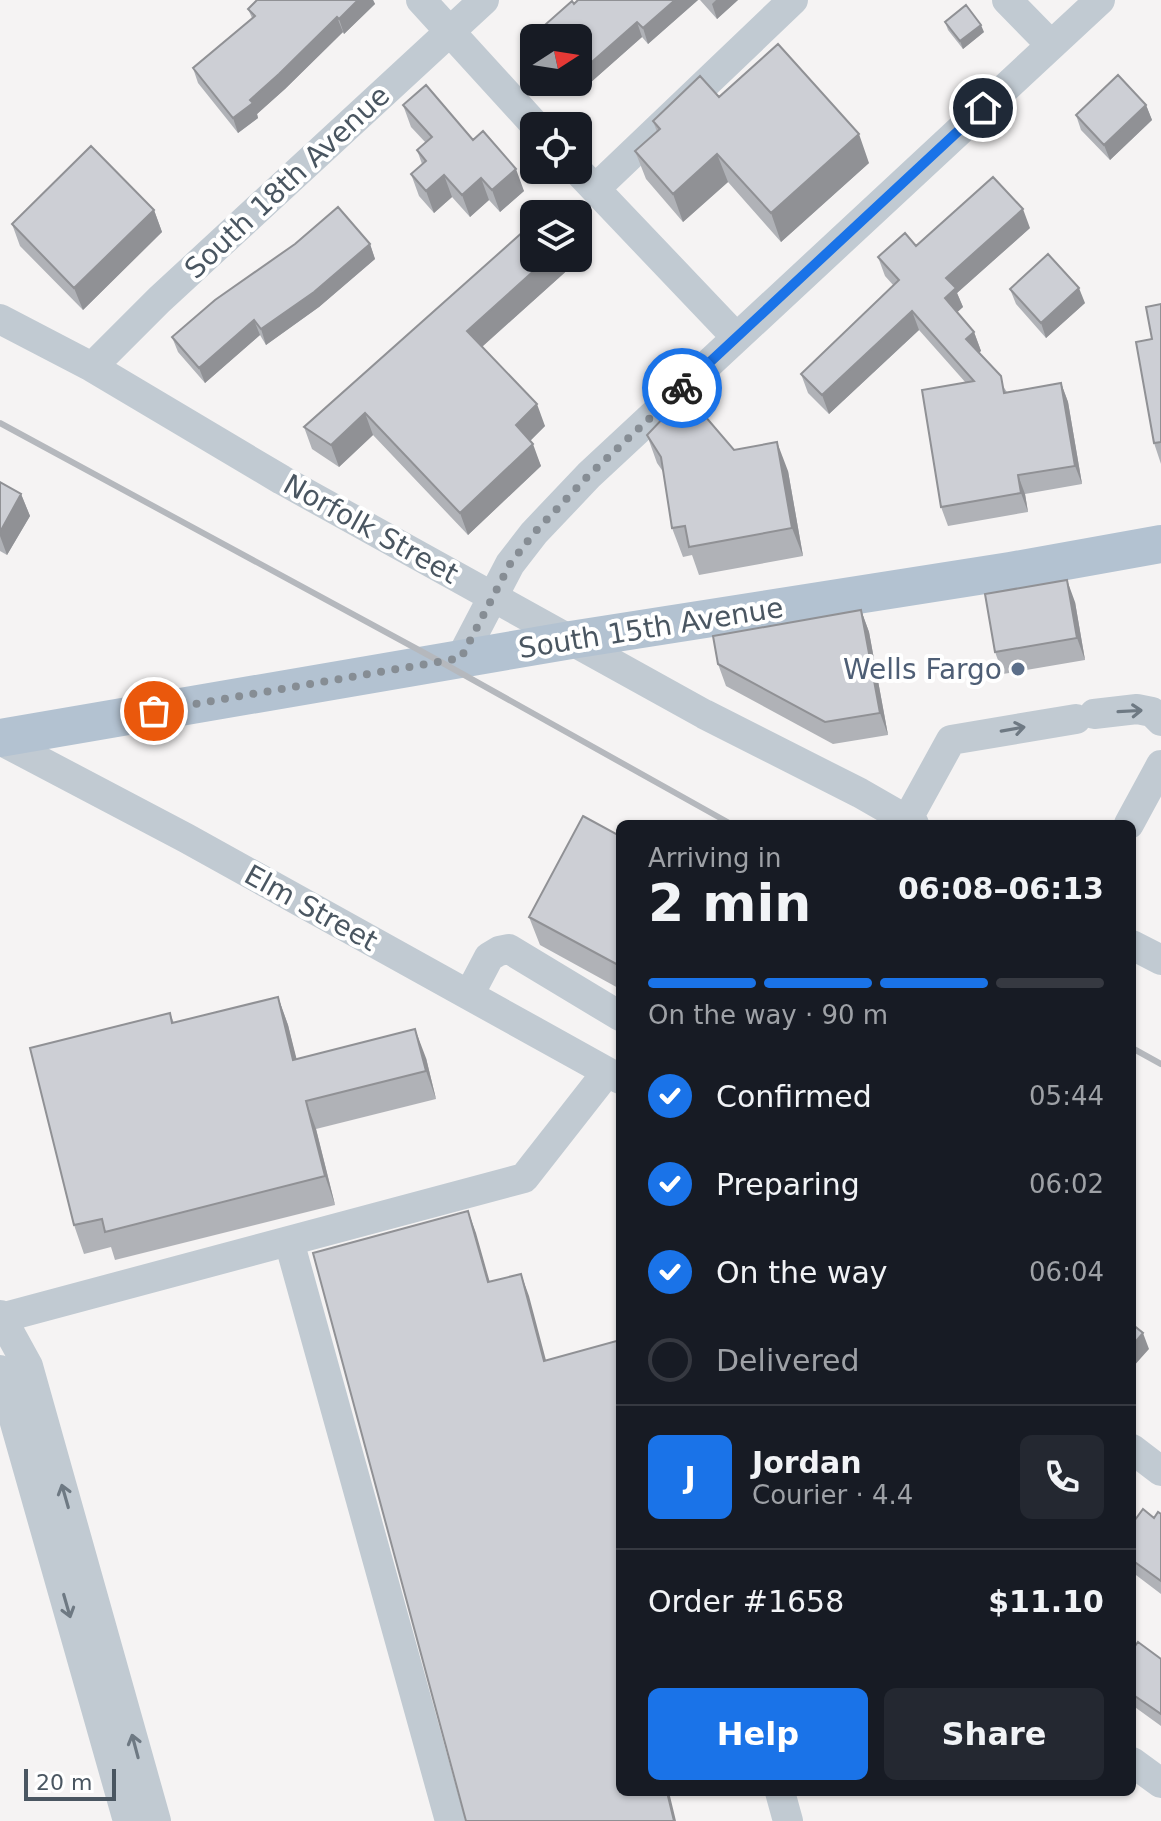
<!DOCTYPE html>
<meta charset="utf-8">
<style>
:root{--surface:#171b24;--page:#242831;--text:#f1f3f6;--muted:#9ea1a6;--line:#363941;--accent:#1a73e8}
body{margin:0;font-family:"DejaVu Sans",sans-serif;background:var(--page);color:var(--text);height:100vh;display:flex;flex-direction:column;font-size:30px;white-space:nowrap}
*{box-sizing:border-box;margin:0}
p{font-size:26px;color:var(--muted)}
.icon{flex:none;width:44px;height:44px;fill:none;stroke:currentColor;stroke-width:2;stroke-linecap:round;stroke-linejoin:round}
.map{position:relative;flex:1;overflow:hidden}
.drawer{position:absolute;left:616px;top:820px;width:520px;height:976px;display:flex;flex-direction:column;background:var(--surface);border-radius:12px;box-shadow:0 2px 6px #0004}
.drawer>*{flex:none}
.needle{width:52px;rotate:78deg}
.tools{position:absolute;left:520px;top:24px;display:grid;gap:16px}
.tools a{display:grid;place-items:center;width:72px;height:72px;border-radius:12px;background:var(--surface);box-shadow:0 2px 6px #0004;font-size:40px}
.scale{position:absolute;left:24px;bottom:20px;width:92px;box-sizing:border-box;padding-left:8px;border:4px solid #4a5661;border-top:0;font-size:22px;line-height:28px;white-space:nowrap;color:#4a5661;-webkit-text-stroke:6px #fff;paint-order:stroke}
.pin{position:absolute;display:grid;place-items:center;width:68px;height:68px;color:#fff;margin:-34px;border:4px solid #fff;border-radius:50%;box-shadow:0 2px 8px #0007}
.courier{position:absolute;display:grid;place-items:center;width:80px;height:80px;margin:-40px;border:6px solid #1a73e8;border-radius:50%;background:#fff;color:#222;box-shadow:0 2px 10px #0007}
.summary em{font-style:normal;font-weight:700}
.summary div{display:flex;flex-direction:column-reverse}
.summary{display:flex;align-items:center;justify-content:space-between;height:136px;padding:0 32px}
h1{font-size:52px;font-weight:700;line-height:60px}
.bar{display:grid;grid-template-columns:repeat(4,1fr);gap:12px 8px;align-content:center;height:96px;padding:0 32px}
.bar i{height:10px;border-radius:6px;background:var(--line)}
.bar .on{background:var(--accent)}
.bar p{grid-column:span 4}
.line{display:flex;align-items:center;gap:20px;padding:0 32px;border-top:2px solid var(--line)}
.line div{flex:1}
.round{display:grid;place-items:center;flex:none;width:84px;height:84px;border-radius:12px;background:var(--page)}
ol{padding:0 32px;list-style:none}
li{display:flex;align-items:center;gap:24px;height:88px}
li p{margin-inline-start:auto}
li .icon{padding:8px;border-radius:50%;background:var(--accent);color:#fff;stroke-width:4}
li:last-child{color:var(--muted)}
li i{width:44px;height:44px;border:4px solid var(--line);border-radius:50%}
.primary-button{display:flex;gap:16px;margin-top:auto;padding:16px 32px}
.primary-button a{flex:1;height:92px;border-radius:12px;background:var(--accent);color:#fff;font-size:32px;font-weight:700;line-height:92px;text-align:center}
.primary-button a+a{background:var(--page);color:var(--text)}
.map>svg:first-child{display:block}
</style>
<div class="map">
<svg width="1161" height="1821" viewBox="0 0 1161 1821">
<rect width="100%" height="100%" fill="#f5f3f3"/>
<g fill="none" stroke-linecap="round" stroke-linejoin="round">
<path stroke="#c1cad2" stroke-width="30" d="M 421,0 L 536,126
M 1007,0 L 1051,45
M 577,170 L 736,337
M 595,189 L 793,0
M 0,319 L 92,367 L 282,480 L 704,714 L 860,793 L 914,824
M 92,367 L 159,300 L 484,0
M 461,658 L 510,564 L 534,533 L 589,475 L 1100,0
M 1094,714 L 1137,709 L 1152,712 L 1161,721
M 0,740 L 186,838 L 620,1079
M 907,820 L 951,740 L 1076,719
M 1129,824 L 1161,765
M 1132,945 L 1161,960
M 469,995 L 489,957 L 499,951 L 509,949 L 620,1016
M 289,1241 L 450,1821
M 0,1315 L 28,1366 L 156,1821
M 1,1318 L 524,1178 L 607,1072
M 0,1370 L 128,1821
M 1132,1449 L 1161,1471
M 1132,1762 L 1161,1783
M 780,1792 L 788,1821"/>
<path stroke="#b3c2d1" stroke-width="38" d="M 0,738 L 571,640 L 1010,571 L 1161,544"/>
<path stroke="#b5b8bd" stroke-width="6" d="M 0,423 L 441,662 L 731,824
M 1132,1048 L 1161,1064"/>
</g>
<path fill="#b0b2b7" d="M 257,0 L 373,0 L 375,4 L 344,34 L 343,32 L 285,89 L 257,114 L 258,118 L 238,133 L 198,83 L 193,68 L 252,18 L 248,9 Z
M 698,0 L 648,44 L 642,37 L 590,83 L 578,69 L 578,38 L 551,38 L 546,24 L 574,4 Z
M 700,0 L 738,0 L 717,19 Z
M 945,22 L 984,32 L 963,49 L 948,30 Z
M 719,97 L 869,163 L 781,242 L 728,182 L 683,222 L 646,179 L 635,151 L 657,132 L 653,121 Z
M 403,105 L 473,140 L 524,191 L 500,212 L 489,200 L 470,217 L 452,197 L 434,213 L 419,196 L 411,174 L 422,164 L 417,150 L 426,143 L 411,127 Z
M 1146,105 L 1152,120 L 1110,160 L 1081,130 L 1076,115 Z
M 154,210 L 162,232 L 83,310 L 20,246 L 12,224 Z
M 1030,228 L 957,293 L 963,307 L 957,312 L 974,332 L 981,351 L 979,352 L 1007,392 L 1061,383 L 1068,402 L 1082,484 L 1025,494 L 1028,512 L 948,526 L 941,507 L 966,383 L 919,330 L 829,414 L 808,393 L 801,374 L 894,286 L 885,276 L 878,257 L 916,246 Z
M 370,244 L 375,259 L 319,307 L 266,345 L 260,335 L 205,383 L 178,352 L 172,337 Z
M 582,257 L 482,347 L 545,426 L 530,441 L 541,466 L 468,535 L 373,435 L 339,467 L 312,449 L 304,427 Z
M 1010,289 L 1085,303 L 1046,338 L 1016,304 Z
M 1161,304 L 1161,464 L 1154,443 Z
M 647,435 L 734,450 L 788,471 L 803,556 L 699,575 L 692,555 L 683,557 L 672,528 L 664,473 L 657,463 Z
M 0,482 L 21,494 L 30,516 L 7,555 L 0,551 Z
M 1075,602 L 1085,660 L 1003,674 L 995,652 Z
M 861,610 L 869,632 L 888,735 L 833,744 L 726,686 L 718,664 Z
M 620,836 L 620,989 L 540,945 L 529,917 Z
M 278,997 L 288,1025 L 296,1059 L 426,1058 L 436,1099 L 316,1129 L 335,1205 L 115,1260 L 111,1247 L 84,1254 L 74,1225 L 170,1013 L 174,1023 Z
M 1161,1514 L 1161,1594 L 1132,1572 L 1132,1524 L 1154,1518 Z
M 1132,1650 L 1161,1659 L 1161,1726 L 1132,1705 Z"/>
<path fill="#909195" d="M 358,0 L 373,0 L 375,4 L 344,34 L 339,19 Z
M 675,0 L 698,0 L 648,44 L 643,28 Z
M 716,0 L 738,0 L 717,19 L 712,4 Z
M 337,17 L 343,32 L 285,89 L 257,114 L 258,118 L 238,133 L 233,118 L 250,100 Z
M 637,22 L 642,37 L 590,83 L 585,68 Z
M 981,25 L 984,32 L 963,49 L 960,41 Z
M 1146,105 L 1152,120 L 1110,160 L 1104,145 Z
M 859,134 L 869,163 L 781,242 L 771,213 Z
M 717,154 L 728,182 L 683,222 L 673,194 Z
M 516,169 L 524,191 L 500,212 L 492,190 Z
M 444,175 L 452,197 L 434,213 L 426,191 Z
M 481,178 L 489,200 L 470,217 L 462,195 Z
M 1023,209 L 1030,228 L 957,293 L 963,307 L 952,317 L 945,298 L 946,278 Z
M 154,210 L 162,232 L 83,310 L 74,288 Z
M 370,244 L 375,259 L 319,307 L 266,345 L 261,329 Z
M 578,247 L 582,257 L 475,353 L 467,331 L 548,258 L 578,258 Z
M 1079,288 L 1085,303 L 1046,338 L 1041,323 Z
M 912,311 L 919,330 L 829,414 L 822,395 Z
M 254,320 L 260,335 L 205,383 L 199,368 Z
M 974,332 L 981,351 L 973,358 L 966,339 Z
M 1061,383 L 1068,402 L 1082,484 L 1075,466 Z
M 537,404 L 545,426 L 524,447 L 516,425 Z
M 365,413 L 373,435 L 339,467 L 331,445 Z
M 777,442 L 788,471 L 803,556 L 792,528 Z
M 533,444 L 541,466 L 468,535 L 460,513 Z
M 1018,475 L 1025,494 L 1028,512 L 1021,493 Z
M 21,494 L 30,516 L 7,555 L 0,536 L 0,532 Z
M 1067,580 L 1075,602 L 1085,660 L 1077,638 Z
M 861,610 L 869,632 L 888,735 L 880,713 Z
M 278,997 L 288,1025 L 304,1088 L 293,1060 Z
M 415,1029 L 426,1058 L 436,1099 L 426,1071 Z
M 306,1101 L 316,1129 L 335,1205 L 325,1176 Z
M 468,1211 L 476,1233 L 496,1304 L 488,1282 Z
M 521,1274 L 529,1296 L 552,1383 L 544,1361 Z
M 1143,1333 L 1149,1349 L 1132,1368 L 1132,1346 Z
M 667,1792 L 669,1792 L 676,1821 L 674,1821 Z"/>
<path fill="#cdcfd5" stroke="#909195" stroke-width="2" d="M 257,0 L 358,0 L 339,19 L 337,17 L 279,74 L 250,100 L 253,103 L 233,118 L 193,68 L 255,16 L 248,9 Z
M 578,0 L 675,0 L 643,28 L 637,22 L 585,68 L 578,60 L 578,38 L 558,38 L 546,24 L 572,1 L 574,4 Z
M 966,5 L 981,25 L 960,41 L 945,22 Z
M 778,44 L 859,134 L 771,213 L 717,154 L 673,194 L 635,151 L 660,129 L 653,121 L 700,76 L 719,97 Z
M 1118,75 L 1146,105 L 1104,145 L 1076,115 Z
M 426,85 L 473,140 L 483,131 L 516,169 L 492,190 L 481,178 L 462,195 L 444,175 L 426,191 L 411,174 L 426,161 L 417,150 L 432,137 L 403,105 Z
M 91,146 L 154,210 L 74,288 L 12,224 Z
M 993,177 L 1023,209 L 946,278 L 956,288 L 945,298 L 974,332 L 966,339 L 1001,376 L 1004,393 L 1061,383 L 1075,466 L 1018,475 L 1021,493 L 941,507 L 922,390 L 974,381 L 912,311 L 822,395 L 801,374 L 899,280 L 878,257 L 905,233 L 916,246 Z
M 338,207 L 370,244 L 314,292 L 261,329 L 254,320 L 199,368 L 172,337 L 215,300 L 295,244 Z
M 550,208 L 555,214 L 543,214 Z
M 534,222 L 534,258 L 548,258 L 467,331 L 537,404 L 516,425 L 533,444 L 460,513 L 365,413 L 331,445 L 304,427 Z
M 1048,254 L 1079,288 L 1041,323 L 1010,289 Z
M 1161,304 L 1161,442 L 1154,443 L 1136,342 L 1152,339 L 1146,307 Z
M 686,394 L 734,450 L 777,442 L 792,528 L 689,547 L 685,526 L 672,528 L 661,457 L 647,435 Z
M 0,482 L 21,494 L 0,532 Z
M 1067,580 L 1077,638 L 995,652 L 985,594 Z
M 861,610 L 880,713 L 825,722 L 718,664 L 713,636 Z
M 583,816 L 620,836 L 620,966 L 529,917 Z
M 278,997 L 293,1060 L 415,1029 L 426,1071 L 306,1101 L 325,1176 L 105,1232 L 102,1219 L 74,1225 L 30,1048 L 170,1013 L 172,1023 Z
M 468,1211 L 488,1282 L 521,1274 L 544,1361 L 620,1340 L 620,1792 L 667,1792 L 674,1821 L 466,1821 L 313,1253 Z
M 1132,1324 L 1143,1333 L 1132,1346 Z
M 1143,1509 L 1154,1518 L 1158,1512 L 1161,1514 L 1161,1581 L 1132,1560 L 1132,1524 Z
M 1138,1642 L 1161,1659 L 1161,1714 L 1132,1694 L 1132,1650 Z"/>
<defs><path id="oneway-shaft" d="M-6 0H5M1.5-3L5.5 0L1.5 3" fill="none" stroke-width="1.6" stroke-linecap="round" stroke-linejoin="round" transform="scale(2)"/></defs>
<g stroke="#6e7983">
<use href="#oneway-shaft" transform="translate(1130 711) rotate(-3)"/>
<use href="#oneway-shaft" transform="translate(1013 729) rotate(-10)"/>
<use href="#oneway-shaft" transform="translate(65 1496) rotate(-106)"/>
<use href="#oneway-shaft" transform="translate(67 1606) rotate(74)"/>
<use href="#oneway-shaft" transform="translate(135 1746) rotate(-105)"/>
</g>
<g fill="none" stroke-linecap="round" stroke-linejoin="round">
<path stroke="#868d94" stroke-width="8" stroke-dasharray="0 14.4" d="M 154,711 L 461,658 L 510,564 L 534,533 L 589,475 L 682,388"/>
<path stroke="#1a73e8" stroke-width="10" d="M 682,388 L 983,108"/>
</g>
<circle fill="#5c6f8a" stroke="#fff" stroke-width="3" cx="1018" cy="669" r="8"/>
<g text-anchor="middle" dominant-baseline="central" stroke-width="8" stroke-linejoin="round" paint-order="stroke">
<g font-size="28" fill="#4a5661" stroke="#fff">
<text transform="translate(287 182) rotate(-43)">South 18th Avenue</text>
<text transform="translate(371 529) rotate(29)">Norfolk Street</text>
<text transform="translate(651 628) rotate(-9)">South 15th Avenue</text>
<text transform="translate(311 908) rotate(29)">Elm Street</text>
</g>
<g font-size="28" fill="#4e5e75" stroke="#fff" text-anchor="end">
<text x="1002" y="669">Wells Fargo</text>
</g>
</g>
</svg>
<div class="tools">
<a><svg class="needle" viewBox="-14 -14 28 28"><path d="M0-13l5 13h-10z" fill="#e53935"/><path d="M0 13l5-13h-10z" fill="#9ea1a6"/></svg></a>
<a><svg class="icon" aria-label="locate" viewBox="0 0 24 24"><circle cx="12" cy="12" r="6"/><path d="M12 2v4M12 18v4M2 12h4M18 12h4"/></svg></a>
<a><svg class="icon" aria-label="layers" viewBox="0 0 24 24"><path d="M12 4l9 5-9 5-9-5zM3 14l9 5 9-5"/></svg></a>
</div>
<div class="scale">20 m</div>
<div class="pin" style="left:154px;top:711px;background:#ea580c"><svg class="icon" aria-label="bag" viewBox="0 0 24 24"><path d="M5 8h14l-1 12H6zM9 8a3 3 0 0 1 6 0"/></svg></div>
<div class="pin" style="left:983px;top:108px;background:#1f2937"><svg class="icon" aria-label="home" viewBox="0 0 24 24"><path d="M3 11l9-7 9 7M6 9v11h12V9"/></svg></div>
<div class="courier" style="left:682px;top:388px"><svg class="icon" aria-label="bike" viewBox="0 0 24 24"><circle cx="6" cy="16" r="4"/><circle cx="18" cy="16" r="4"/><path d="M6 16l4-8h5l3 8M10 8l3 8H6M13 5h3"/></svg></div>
<section class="drawer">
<div class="summary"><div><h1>2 min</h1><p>Arriving in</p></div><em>06:08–06:13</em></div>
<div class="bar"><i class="on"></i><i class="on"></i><i class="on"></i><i></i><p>On the way · 90 m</p></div>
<ol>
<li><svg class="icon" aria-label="check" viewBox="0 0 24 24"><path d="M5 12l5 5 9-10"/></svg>Confirmed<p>05:44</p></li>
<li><svg class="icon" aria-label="check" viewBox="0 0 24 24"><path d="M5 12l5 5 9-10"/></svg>Preparing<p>06:02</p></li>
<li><svg class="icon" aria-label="check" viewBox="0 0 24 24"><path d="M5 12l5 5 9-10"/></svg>On the way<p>06:04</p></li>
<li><i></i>Delivered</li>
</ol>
<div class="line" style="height:144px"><b class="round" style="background:var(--accent);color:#fff">J</b><div><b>Jordan</b><p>Courier · 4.4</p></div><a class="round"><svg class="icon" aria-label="phone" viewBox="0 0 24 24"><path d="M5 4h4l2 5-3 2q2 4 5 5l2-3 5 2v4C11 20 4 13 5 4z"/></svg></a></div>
<div class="line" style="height:104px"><div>Order #1658</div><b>$11.10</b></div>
<div class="primary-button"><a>Help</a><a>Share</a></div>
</section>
</div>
